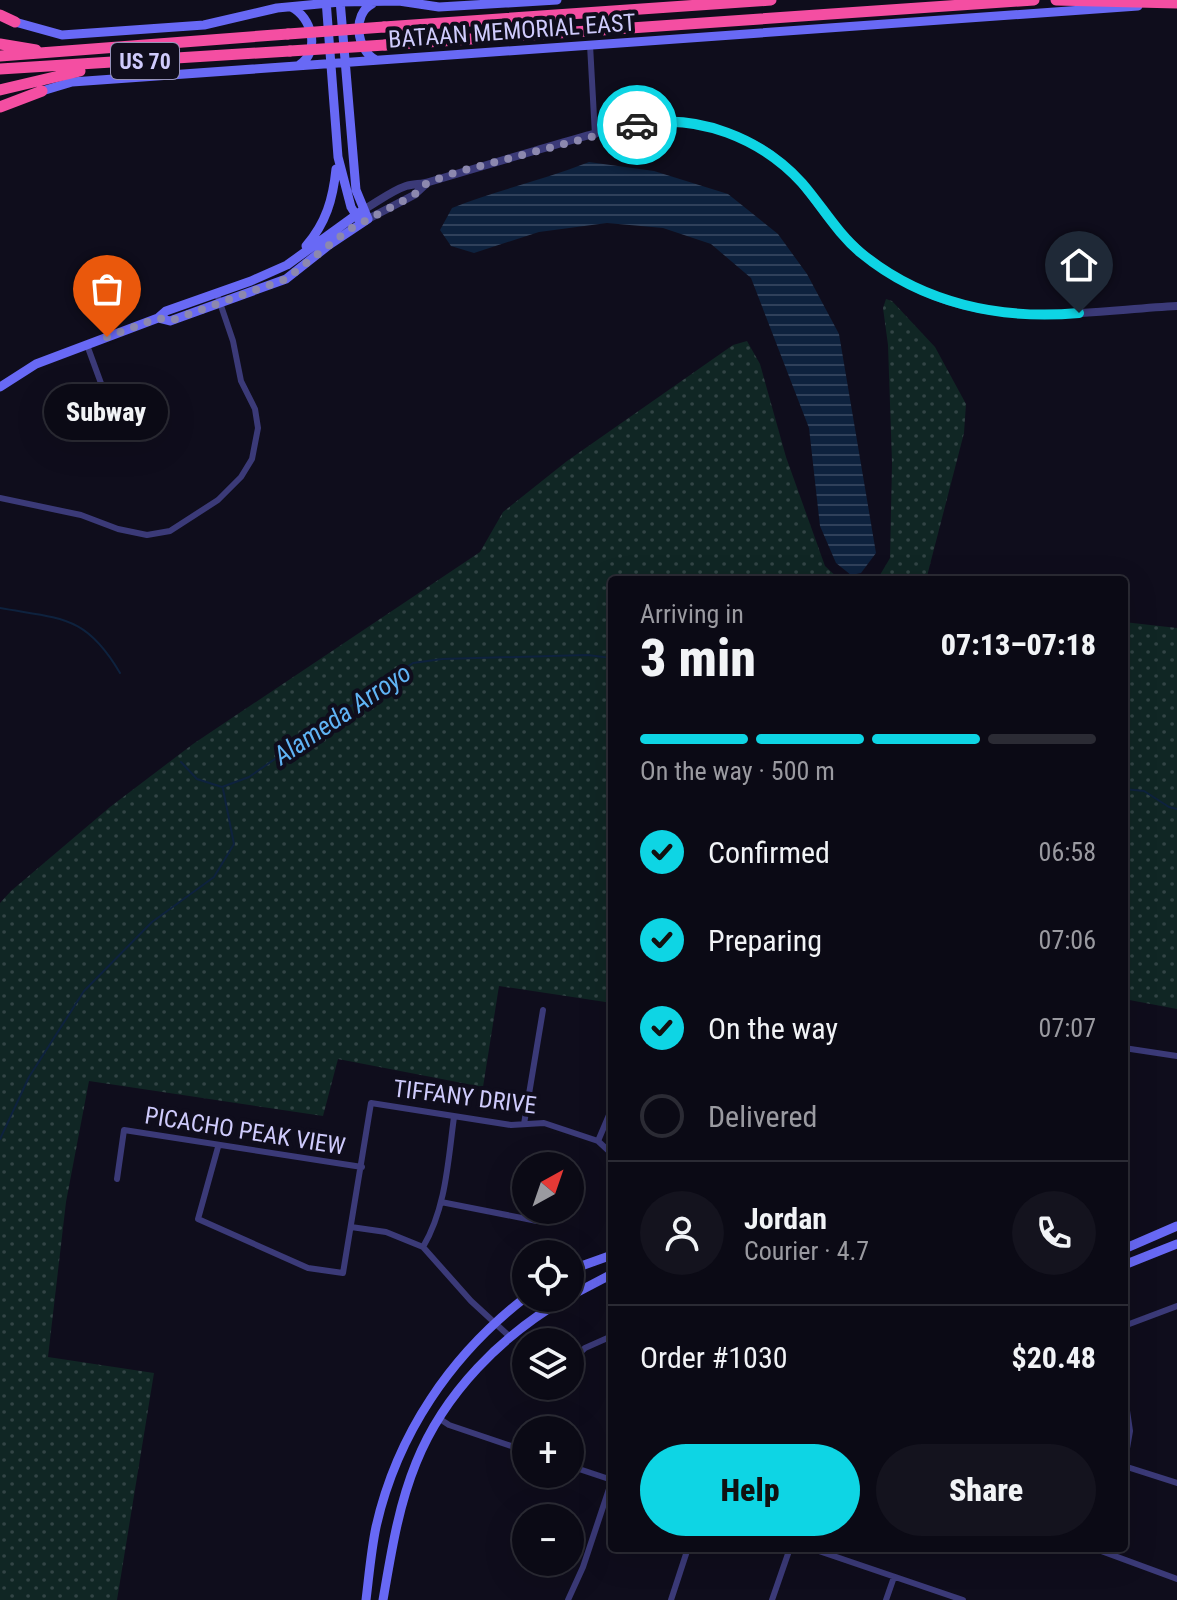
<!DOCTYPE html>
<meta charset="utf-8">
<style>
:root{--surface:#0b0a15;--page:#14131e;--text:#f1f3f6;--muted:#9a9aa0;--line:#2b2b34;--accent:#0ed5e4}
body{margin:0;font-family:"Roboto Condensed",sans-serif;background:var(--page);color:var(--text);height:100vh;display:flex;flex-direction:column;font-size:30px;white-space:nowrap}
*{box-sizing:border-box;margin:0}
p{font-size:26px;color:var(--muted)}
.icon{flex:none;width:44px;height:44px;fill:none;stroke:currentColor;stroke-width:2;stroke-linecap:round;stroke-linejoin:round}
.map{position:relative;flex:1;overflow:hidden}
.panel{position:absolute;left:608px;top:576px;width:520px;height:976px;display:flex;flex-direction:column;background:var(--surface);border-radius:8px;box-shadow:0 8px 32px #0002,0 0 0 2px var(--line)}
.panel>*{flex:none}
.needle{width:52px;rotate:40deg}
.buttons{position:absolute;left:512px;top:1152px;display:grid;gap:16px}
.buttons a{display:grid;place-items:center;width:72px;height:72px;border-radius:50%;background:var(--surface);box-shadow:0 8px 32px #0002,0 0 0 2px var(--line);font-size:40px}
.pin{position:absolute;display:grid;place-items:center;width:68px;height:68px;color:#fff;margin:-82px -34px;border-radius:50% 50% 50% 0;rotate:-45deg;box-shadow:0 0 8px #0007}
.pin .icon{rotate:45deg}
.courier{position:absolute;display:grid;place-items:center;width:80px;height:80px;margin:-40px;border:6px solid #0ed5e4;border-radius:50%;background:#fff;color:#222;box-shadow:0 2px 10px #0007}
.bubble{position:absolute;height:56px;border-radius:28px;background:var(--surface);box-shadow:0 8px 32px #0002,0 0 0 2px var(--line);font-size:26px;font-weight:800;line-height:56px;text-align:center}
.head em{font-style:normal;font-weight:800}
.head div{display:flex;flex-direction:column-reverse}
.head{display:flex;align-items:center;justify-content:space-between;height:136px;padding:0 32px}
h1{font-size:52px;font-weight:800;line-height:60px}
.bar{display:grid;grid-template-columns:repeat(4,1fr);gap:12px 8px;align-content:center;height:96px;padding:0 32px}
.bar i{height:10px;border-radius:6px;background:var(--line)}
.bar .current{background:var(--accent)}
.bar p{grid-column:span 4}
.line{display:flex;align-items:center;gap:20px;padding:0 32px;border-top:2px solid var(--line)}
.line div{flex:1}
.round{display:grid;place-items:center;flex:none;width:84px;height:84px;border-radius:42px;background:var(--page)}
ol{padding:0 32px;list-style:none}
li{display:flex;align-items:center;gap:24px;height:88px}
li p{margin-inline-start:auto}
li .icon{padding:8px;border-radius:50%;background:var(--accent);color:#111;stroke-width:4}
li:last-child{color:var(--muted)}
li i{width:44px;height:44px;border:4px solid var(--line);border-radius:50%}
.cta{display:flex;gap:16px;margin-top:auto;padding:16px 32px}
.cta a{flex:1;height:92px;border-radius:48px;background:var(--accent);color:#111;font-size:32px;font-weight:800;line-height:92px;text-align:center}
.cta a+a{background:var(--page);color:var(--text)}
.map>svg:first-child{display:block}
</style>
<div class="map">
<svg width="1177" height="1600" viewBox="0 0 1177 1600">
<defs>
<pattern id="grass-dots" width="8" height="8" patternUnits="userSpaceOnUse" patternTransform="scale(2)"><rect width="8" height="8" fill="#102624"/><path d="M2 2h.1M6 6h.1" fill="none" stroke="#324445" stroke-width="1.8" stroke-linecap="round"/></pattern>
<pattern id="water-rules" width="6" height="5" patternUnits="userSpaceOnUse" patternTransform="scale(2)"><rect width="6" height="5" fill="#0e223e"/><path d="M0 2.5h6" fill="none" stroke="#30415b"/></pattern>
</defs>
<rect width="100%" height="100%" fill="#0f0d1c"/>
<path fill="url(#grass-dots)" d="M 886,299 L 892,301 L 935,347 L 966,404 L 964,433 L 926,580 L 877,580 L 890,558 L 892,463 L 888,345 L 883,308 Z
M 747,341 L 760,364 L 786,457 L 825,566 L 840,580 L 612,580 L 612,1003 L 499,986 L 483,1087 L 338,1059 L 323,1116 L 89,1081 L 66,1202 L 48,1357 L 154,1373 L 117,1600 L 0,1600 L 0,903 L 11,891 L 110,807 L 193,744 L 480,552 L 503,512 L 567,461 L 733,345 Z
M 1124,622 L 1177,628 L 1177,1009 L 1124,999 Z"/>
<path fill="url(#water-rules)" d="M 589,162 L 654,171 L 728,194 L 778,234 L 807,274 L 839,334 L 876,553 L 861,573 L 851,575 L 836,563 L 820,526 L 809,428 L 751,278 L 711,244 L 663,228 L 607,223 L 539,232 L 474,253 L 451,246 L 440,230 L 452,208 C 497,190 544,180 589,162 Z"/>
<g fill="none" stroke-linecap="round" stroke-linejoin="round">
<path stroke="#0e223e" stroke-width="2" d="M 0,608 C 62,619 86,615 120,673
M 181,762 L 197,779 L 222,787 L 249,777 L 413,663 L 442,659 L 587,655 L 612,658
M 1124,789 L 1144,791 L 1169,807 L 1177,809
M 0,1139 L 29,1077 L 84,991 L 152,922 L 214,877 L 234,844 L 223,789"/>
<path stroke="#3b3a78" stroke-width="6" d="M 590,45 L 595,135
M 87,345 L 102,386
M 0,498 L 81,515 L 118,529 L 147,535 L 170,531 L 218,500 L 241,477 L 252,459 L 258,428 L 255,409 L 241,381 L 233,341 L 217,294
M 1124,1048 L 1177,1056
M 524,1124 L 543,1010
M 598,1141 L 612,1108
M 218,1147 L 198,1219 L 308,1268 L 343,1273 L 371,1103 L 511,1125 L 544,1123 L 598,1141 L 612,1154
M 117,1179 L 124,1130 L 362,1167
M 441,1202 L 537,1221
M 351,1227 L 386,1232 L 423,1247 L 471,1301 L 509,1336
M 423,1247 C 446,1208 448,1161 454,1117
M 1124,1326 L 1177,1306
M 570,1362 L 585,1348 L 612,1336
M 1124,1390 L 1130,1431 L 1124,1466
M 440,1419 L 449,1425 L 526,1451
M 570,1466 L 612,1480
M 1124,1466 L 1177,1483
M 810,1548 L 963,1600
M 1093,1548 L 1177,1579
M 568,1600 L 583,1567 L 612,1480
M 671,1600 L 688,1548
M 772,1600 L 790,1548
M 886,1600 L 894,1577"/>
<path stroke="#3b3a78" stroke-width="8" d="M 363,210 C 376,203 391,191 406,186 C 413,184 422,184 429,182 C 464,172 499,161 534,151 C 578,139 625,121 671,122 C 706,123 744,135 773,156 C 796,173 812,197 829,219 C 859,256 898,283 942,299 C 1018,326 1099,310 1177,306
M 368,219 L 414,195 L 427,183"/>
<path stroke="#6869f5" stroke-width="9" d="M 326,0 L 338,157 L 351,207 L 359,220
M 372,4 C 352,14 356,50 376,60
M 291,7 C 312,17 321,52 299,65
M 15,22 L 62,35 L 204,25 L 277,8 L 340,2 L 399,1 L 439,7 L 557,0
M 42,91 L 72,82 L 1138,6
M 306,246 C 326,223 333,199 336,169
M 158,318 L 170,321 L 286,279 L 329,245 L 368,219 L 356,190 L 340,0
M 0,387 L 36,364 L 158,318 L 166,311 L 251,281 L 287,265 L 363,210
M 1124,1249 L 1177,1226
M 1124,1265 L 1177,1244
M 570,1270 L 612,1255
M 570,1296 L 612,1274
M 366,1600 C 369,1576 371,1551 376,1527 C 397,1434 451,1355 526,1297
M 383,1600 C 391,1554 398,1507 416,1463 C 444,1393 502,1335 566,1298"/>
<path stroke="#f44ea2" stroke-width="11" d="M 1056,0 L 1177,3
M 0,15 L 15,22
M 384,27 L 771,0
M 0,44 L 36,50
M 385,45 L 1034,0
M 0,56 L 288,34
M 0,69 L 290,51
M 0,90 L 80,71
M 0,107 L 42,91"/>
<path stroke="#f44ea2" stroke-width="11" d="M 288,34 L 384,27
M 290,51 L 385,45"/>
</g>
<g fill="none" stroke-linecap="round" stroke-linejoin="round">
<path stroke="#8c88ae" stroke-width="8" stroke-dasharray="0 14.4" d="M 107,337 L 158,318 L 170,321 L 286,279 L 350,229 L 414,195 L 427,183 L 457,172 L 637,125"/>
<path stroke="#0ed5e4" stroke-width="10" d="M 637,125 C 697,112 762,139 802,183 C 822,206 837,233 861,253 C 923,304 1001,320 1079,313"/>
</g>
<g text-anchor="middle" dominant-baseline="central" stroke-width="8" stroke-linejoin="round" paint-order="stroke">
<rect fill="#0f0d1c" stroke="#9592b9" stroke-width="2" x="111" y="43" width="68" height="36" rx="6"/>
<g font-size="22" font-weight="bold" fill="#cfcbfc">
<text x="145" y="61">US 70</text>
</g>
<g font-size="24" fill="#cfcbfc" stroke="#0f0d1c">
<text transform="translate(512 31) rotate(-4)">BATAAN MEMORIAL EAST</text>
<text transform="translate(465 1097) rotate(7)">TIFFANY DRIVE</text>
<text transform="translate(245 1131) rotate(9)">PICACHO PEAK VIEW</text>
</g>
<g font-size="26" font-style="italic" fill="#60b4f5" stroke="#0f0d1c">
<text transform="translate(342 714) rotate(-34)">Alameda Arroyo</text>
</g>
</g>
</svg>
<div class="buttons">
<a><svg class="needle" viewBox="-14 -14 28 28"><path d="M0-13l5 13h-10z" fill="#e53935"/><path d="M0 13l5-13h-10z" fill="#9a9aa0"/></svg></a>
<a><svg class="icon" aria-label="locate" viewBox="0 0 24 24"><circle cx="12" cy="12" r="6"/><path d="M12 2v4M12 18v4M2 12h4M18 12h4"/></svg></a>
<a><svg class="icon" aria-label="layers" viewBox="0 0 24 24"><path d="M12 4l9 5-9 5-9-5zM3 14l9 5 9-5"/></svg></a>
<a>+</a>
<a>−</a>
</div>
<div class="pin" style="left:107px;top:337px;background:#ea580c"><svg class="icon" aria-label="bag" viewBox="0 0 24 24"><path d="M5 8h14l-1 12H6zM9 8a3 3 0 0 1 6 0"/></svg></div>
<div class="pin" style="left:1079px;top:313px;background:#1f2937"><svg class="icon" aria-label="home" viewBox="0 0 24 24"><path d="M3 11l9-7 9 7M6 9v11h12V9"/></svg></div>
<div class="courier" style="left:637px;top:125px"><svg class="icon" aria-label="car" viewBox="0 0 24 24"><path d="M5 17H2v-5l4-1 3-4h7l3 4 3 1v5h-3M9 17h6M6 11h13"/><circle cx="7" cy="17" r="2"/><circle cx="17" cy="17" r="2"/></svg></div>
<div class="bubble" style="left:44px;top:384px;width:124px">Subway</div>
<section class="panel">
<div class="head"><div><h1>3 min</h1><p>Arriving in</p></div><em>07:13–07:18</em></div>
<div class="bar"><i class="current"></i><i class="current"></i><i class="current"></i><i></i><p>On the way · 500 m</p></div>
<ol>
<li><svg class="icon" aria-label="check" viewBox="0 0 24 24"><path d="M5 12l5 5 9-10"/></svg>Confirmed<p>06:58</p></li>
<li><svg class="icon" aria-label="check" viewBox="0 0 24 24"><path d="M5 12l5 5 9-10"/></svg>Preparing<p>07:06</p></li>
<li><svg class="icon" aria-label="check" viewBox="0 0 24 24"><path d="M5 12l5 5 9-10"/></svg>On the way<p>07:07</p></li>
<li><i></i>Delivered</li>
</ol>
<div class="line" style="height:144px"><a class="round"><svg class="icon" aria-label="person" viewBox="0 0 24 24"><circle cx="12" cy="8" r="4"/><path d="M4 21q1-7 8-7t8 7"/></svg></a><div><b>Jordan</b><p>Courier · 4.7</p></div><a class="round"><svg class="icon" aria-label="phone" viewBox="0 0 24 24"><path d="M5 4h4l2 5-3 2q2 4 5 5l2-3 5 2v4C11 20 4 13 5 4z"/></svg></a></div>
<div class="line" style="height:104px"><div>Order #1030</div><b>$20.48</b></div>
<div class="cta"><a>Help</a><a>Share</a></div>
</section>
</div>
